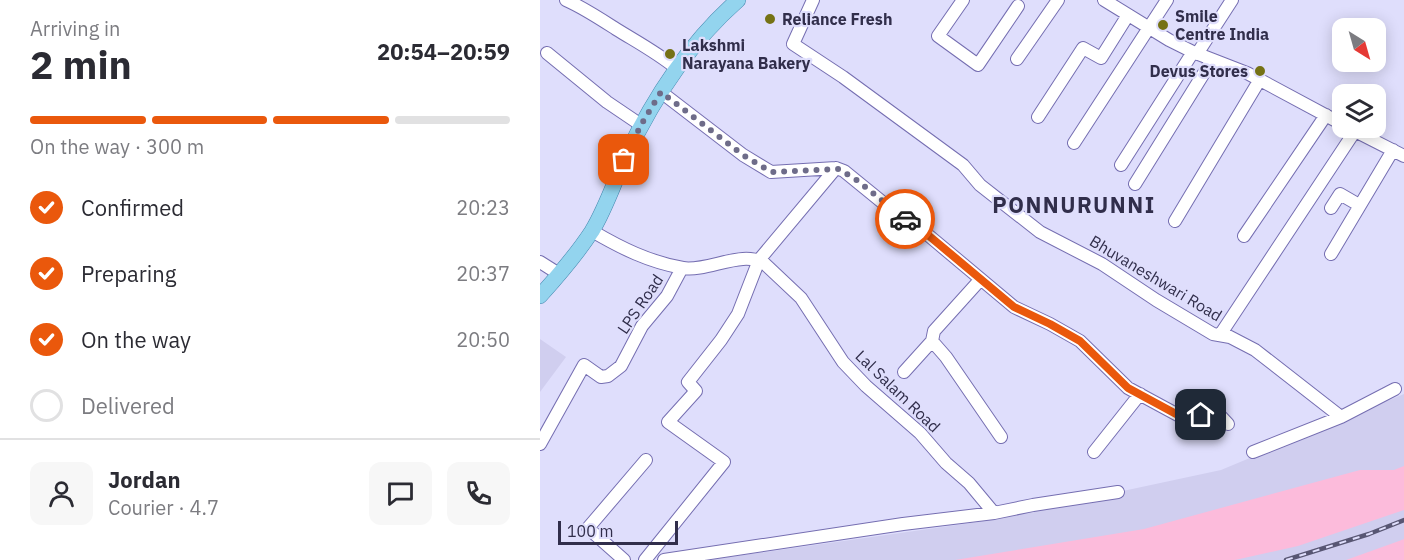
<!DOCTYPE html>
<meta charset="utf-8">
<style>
:root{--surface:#fff;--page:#f7f7f7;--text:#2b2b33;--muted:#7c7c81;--line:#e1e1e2;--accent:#ea580c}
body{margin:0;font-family:"IBM Plex Sans",sans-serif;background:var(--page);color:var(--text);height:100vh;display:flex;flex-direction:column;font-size:22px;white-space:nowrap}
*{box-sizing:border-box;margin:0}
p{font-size:20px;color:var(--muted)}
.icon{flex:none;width:33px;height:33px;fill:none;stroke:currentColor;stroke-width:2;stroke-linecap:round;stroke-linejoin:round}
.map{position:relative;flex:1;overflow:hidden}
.side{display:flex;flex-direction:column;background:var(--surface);width:540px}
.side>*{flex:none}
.needle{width:39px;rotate:143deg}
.buttons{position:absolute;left:792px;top:18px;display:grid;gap:12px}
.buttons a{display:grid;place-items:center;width:54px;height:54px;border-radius:12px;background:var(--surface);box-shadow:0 3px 15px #0003;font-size:30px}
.scale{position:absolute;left:18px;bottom:15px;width:120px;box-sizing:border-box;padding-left:6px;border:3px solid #312e4b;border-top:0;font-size:16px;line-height:21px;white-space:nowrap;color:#312e4b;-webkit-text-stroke:4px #dfdefc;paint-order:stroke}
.pin{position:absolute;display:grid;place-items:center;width:51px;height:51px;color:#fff;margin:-26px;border-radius:12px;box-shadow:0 3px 9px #0006}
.courier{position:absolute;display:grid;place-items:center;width:60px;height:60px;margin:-30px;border:4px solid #ea580c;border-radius:50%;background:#fff;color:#222;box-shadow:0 2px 8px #0007}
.summary em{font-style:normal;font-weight:800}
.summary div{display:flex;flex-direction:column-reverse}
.summary{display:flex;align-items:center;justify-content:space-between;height:102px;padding:0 30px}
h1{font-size:39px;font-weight:800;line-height:45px}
.bar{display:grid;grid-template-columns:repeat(4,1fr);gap:9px 6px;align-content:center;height:72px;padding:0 30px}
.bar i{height:8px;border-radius:4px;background:var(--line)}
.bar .current{background:var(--accent)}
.bar p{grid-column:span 4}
.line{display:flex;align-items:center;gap:15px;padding:0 30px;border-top:2px solid var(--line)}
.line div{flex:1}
.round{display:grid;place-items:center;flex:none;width:63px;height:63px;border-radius:12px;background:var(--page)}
ol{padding:0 30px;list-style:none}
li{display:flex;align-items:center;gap:18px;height:66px}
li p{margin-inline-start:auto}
li .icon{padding:6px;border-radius:50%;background:var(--accent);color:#fff;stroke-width:4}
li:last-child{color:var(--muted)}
li i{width:33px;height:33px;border:3px solid var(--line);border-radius:50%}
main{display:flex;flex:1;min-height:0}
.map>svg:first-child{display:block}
</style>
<main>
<section class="side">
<div class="summary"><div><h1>2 min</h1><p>Arriving in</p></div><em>20:54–20:59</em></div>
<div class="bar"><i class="current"></i><i class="current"></i><i class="current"></i><i></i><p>On the way · 300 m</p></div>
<ol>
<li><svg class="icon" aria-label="check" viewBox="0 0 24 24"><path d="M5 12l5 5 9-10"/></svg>Confirmed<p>20:23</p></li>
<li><svg class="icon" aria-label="check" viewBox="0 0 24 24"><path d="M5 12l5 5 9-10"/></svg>Preparing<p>20:37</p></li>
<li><svg class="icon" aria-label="check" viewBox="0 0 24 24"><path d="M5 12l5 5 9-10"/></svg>On the way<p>20:50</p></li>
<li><i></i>Delivered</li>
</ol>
<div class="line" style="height:108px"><a class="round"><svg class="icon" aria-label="person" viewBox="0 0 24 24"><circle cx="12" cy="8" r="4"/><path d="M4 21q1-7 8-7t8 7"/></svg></a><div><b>Jordan</b><p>Courier · 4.7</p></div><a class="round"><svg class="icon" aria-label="chat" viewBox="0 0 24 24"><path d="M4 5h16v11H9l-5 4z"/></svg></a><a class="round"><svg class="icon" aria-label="phone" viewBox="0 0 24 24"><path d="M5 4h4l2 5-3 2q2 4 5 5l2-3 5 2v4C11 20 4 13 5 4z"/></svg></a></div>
</section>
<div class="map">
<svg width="864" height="560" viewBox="0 0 864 560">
<rect width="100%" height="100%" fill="#dfdefc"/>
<path fill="#d0ceef" d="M 0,339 L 26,357 L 0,392 Z
M 864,394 L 864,560 L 168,560 L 438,522 L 681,470 Z"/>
<path fill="#fcbbdb" d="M 864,466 L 864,510 L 758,546 L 695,560 L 415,560 L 604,529 L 820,470 L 854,470 Z
M 864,539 L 864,560 L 806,560 L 859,541 Z"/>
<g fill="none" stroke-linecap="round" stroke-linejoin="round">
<defs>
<path id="minor" d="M 26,0 C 44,8 59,18 76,29 C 97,42 116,52 136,68
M 273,0 L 253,44 L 303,77 L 423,165 L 440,185 L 500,232 L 562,264 L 616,300 L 673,334 L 690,337 L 715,350 L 801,417
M 423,0 L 398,36 L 438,65 L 478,6
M 564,0 L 629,40 L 653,52 L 707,73 L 802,124
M 7,53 L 67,102 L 101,125
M 657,54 L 692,0
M 477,59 L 518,0
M 121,92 L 203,155 L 231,172 L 296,168 L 304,171 L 358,215 L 388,235 L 474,307 L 510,324 L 540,341 L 588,388 L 649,421 L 674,409 L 688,424
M 498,117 L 543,48 L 561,58 L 588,15
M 809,128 L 864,156
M 534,143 L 627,0
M 581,165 L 653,52
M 595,184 L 672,60
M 791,208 L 800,194 L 819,205
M 635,221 L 719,81
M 52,231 C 81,248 109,262 143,268 C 168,272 203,249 225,264 L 261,298 L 303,362 L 326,386 L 380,433 L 406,463 L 429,483 L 454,513
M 704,236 L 786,115
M 791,254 L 853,150
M 0,262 L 19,274
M 680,335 L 815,131
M 392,341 L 406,357 L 461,437
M 364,372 L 392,341 L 394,331 L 440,280
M 0,444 L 44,365 L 61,377 L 68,376 L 81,366 L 102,326 L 127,296 L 142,268
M 554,452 L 600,394
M 713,452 L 801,417 L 855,389
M 84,560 L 48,528 L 106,460
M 105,560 L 184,462 L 128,422 L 156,391 L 148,382 L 181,340 L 198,314 L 219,260 L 296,168
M 124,560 L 363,524 L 454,513 L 493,505 L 578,492"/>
<path id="major" d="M 0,296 C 18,276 37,254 52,231 C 66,208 75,180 86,156 C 114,97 149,43 198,0"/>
</defs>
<use href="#minor" stroke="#756eb1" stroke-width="14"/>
<use href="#major" stroke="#4287ad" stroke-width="16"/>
<use href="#minor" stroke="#fff" stroke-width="12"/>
<use href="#major" stroke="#93d4ee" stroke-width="15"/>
<defs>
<path id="rail" d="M 746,560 L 829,534 L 864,520"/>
</defs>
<use href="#rail" stroke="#585673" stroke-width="4.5"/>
<use href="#rail" stroke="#dfdefc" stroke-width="2" stroke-dasharray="7" stroke-linecap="butt"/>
</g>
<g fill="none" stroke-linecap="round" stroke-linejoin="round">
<path stroke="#6e6c89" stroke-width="6" stroke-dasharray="0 10.8" d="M 84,160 L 101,125 L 121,92 L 203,155 L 231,172 L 299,169 L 318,181 L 365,219"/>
<path stroke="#ea580c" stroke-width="8" d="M 365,219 L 388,235 L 474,307 L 510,324 L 540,341 L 588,388 L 649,421 L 661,415"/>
</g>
<g fill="#757215" stroke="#dfdefc" stroke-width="2">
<circle cx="230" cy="19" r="6"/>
<circle cx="623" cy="25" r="6"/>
<circle cx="130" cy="54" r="6"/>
<circle cx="720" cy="71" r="6"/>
</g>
<g text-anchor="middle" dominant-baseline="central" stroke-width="4.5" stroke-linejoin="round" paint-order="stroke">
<g font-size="16" font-weight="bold" fill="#312e4b" stroke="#dfdefc" text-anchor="start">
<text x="635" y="16">Smile<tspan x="635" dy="18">Centre India</tspan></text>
<text x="242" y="19">Reliance Fresh</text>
<text x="142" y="45">Lakshmi<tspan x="142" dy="18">Narayana Bakery</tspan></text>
<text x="708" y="71" text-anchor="end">Devus Stores</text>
</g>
<g font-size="16" fill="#312e4b" stroke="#dfdefc">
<text transform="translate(616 278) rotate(31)">Bhuvaneshwari Road</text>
<text transform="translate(100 304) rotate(-56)">LPS Road</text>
<text transform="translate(358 391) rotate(44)">Lal Salam Road</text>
</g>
<g font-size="22" font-weight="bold" letter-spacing="1.5" fill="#312e4b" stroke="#dfdefc">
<text x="534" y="204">PONNURUNNI</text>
</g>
</g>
</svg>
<div class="buttons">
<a><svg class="needle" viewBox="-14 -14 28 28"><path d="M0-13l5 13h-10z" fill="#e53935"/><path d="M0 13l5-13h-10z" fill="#7c7c81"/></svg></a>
<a><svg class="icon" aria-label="layers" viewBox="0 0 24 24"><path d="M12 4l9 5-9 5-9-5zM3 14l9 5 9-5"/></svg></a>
</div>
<div class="scale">100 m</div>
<div class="pin" style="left:84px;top:160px;background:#ea580c"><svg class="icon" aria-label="bag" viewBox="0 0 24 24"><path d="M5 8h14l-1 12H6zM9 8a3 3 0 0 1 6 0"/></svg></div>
<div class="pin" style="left:661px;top:415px;background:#1f2937"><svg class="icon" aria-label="home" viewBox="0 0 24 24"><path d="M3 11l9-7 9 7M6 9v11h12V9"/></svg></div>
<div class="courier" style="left:365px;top:219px"><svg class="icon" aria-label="car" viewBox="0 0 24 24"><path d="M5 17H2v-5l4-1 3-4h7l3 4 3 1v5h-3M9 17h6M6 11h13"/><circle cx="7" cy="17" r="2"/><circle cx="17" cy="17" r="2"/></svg></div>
</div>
</main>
